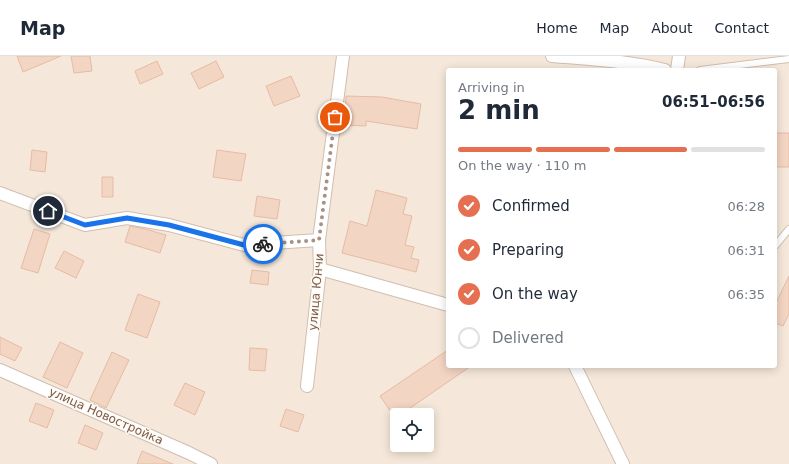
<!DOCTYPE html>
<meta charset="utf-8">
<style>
:root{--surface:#fff;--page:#f2f2f3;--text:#1f2937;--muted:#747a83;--line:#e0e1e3;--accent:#e76f51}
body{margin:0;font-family:"DejaVu Sans",sans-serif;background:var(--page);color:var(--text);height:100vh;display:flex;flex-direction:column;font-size:15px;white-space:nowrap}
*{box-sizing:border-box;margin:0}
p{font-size:13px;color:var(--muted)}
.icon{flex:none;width:22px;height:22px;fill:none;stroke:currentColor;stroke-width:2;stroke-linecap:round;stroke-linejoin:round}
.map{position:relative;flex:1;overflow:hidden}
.panel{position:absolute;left:446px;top:12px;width:331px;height:300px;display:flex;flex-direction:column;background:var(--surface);border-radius:4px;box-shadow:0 2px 10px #0003}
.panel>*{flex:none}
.tools{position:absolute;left:390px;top:352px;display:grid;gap:8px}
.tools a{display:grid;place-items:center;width:44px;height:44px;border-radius:4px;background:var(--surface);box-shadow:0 2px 10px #0003;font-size:20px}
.pin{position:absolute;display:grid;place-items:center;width:34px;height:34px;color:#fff;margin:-17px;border:2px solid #fff;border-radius:50%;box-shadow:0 1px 4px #0007}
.courier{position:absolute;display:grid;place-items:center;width:40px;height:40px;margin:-20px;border:3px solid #1a73e8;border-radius:50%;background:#fff;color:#222;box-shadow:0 1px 5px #0007}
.summary em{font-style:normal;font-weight:800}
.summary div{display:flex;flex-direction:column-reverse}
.summary{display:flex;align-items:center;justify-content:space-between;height:68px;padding:0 12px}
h1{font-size:26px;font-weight:800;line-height:30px}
.bar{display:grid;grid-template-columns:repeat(4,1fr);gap:6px 4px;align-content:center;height:48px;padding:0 12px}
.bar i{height:5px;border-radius:3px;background:var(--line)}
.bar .active{background:var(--accent)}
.bar p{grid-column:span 4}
ol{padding:0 12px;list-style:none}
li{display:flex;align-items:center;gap:12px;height:44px}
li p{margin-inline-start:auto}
li .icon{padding:4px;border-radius:50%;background:var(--accent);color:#fff;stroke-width:4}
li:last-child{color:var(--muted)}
li i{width:22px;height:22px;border:2px solid var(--line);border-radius:50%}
header{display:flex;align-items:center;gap:24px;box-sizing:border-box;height:56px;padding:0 20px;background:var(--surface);border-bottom:1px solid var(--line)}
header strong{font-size:19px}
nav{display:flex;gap:22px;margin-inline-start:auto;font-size:14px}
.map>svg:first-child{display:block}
</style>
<header>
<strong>Map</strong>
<nav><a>Home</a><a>Map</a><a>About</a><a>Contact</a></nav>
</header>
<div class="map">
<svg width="789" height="408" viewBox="0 0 789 408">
<rect width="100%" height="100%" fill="#fdf6ec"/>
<path fill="#f5e8da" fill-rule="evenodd" d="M 0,0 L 789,0 L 789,408 L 0,408 ZM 448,14 L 775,14 L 775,310 L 448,310 ZM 397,359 L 427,359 L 427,389 L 397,389 Z"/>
<path fill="#f3d5c3" stroke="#e6bba3" d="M 17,0 L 61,0 L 23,16 Z
M 71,0 L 90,0 L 92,15 L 74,17 Z
M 157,5 L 163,18 L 140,28 L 135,15 Z
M 216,5 L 224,21 L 199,33 L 191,17 Z
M 291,20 L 300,40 L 274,50 L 266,30 Z
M 346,40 L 382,41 L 421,48 L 417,73 L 366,65 L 366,70 L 345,69 Z
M 775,77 L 789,77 L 789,111 L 775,111 Z
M 32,94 L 47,96 L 45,116 L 30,114 Z
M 217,94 L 246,98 L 241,125 L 213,121 Z
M 102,121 L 113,121 L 113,141 L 102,141 Z
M 376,134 L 407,142 L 403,158 L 412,160 L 405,189 L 414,191 L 411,202 L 419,204 L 416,216 L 342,197 L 350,165 L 367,170 Z
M 257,140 L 280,144 L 277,163 L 254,160 Z
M 130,170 L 145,173 L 166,179 L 160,197 L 125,186 Z
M 34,173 L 50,178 L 38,217 L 21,212 Z
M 64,195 L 84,205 L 76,222 L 55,212 Z
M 252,214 L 269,216 L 268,229 L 250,227 Z
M 789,220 L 789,258 L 783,270 L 775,267 L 775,249 Z
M 138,238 L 160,246 L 147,282 L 125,274 Z
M 0,281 L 22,292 L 15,305 L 0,298 Z
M 60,286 L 83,297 L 67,332 L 43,321 Z
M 250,292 L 267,293 L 265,315 L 249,314 Z
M 448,294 L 448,310 L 471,310 L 400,359 L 397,359 L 395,362 L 380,340 Z
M 112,296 L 129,304 L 106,352 L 90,344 Z
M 185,327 L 205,336 L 195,359 L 174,349 Z
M 36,347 L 54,354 L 47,372 L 29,365 Z
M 286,353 L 304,359 L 298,376 L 280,370 Z
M 85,369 L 103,377 L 96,394 L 78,387 Z
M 142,395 L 173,408 L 137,408 Z"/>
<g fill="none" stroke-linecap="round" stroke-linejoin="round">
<defs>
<path id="service" d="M 700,14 L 789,3
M 775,190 L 789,173"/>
<path id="minor" d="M 552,0 C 591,3 628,5 665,14
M 677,14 L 679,0
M 0,137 L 85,169 L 127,162 L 169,169 L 244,189 L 319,184
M 320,213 L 448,249
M 575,310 L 623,408
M 0,314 L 189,397 L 211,408
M 307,330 L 320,213 L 319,184 L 343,0"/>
</defs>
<use href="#service" stroke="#d1beb0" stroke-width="8"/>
<use href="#minor" stroke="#d1beb0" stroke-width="14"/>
<use href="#service" stroke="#fff" stroke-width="6"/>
<use href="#minor" stroke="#fff" stroke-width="12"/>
</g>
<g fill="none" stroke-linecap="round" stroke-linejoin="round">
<path stroke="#a89285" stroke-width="4" stroke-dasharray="0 7.2" d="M 263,188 L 319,184 L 335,61"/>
<path stroke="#1a73e8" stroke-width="5" d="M 48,155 L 85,169 L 127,162 L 169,169 L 244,189 L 263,188"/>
</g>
<g text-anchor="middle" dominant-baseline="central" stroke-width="3" stroke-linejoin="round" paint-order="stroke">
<g font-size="12" fill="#7a5c4d" stroke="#fffaf3">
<text transform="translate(316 236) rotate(-85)">улица Юнчи</text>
<text transform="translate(106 360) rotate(24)">улица Новостройка</text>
</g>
</g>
</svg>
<div class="tools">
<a><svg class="icon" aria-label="locate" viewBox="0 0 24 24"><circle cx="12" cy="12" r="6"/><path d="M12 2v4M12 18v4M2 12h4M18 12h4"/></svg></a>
</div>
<div class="pin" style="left:335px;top:61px;background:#ea580c"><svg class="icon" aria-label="bag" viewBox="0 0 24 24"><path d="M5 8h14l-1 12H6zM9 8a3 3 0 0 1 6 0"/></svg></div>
<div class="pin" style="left:48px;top:155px;background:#1f2937"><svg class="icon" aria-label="home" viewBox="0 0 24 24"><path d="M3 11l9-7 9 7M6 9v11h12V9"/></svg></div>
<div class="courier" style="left:263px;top:188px"><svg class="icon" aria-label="bike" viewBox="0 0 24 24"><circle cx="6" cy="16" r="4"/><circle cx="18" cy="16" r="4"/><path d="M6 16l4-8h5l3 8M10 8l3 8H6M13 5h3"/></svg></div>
<section class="panel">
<div class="summary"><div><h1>2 min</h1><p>Arriving in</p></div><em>06:51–06:56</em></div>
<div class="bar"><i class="active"></i><i class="active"></i><i class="active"></i><i></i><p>On the way · 110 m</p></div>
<ol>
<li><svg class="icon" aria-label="check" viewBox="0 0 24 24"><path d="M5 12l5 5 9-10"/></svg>Confirmed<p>06:28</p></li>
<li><svg class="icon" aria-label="check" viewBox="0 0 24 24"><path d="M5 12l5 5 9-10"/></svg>Preparing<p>06:31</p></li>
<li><svg class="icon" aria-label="check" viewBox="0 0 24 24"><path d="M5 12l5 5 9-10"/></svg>On the way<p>06:35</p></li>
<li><i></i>Delivered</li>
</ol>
</section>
</div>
